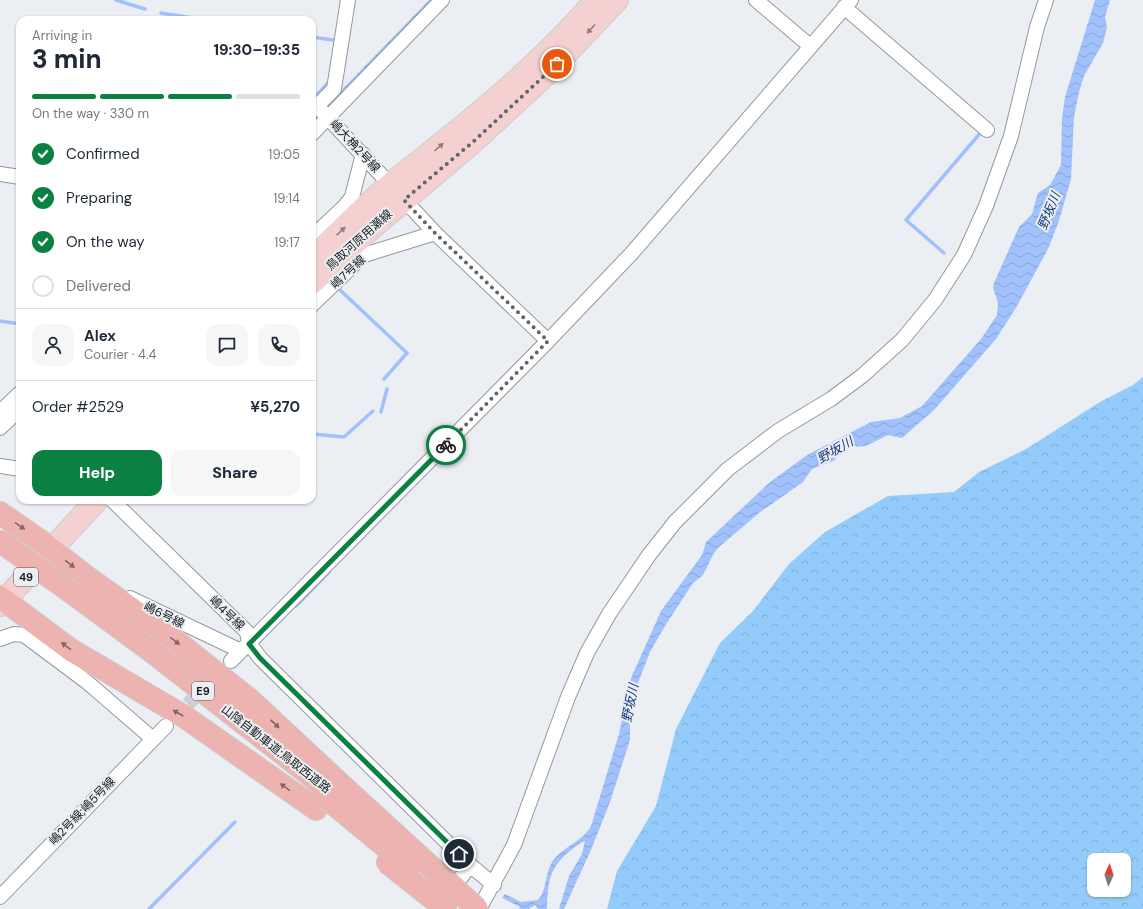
<!DOCTYPE html>
<meta charset="utf-8">
<style>
:root{--surface:#fff;--page:#f6f6f7;--text:#1f2937;--muted:#747a83;--line:#e0e1e3;--accent:#0b8043}
body{margin:0;font-family:"DM Sans","Noto Sans JP",sans-serif;background:var(--page);color:var(--text);height:100vh;display:flex;flex-direction:column;font-size:15px;white-space:nowrap}
*{box-sizing:border-box;margin:0}
p{font-size:13px;color:var(--muted)}
.icon{flex:none;width:22px;height:22px;fill:none;stroke:currentColor;stroke-width:2;stroke-linecap:round;stroke-linejoin:round}
.map{position:relative;flex:1;overflow:hidden}
.sheet{position:absolute;left:16px;top:16px;width:300px;height:488px;display:flex;flex-direction:column;background:var(--surface);border-radius:12px;box-shadow:0 1px 3px #0004}
.sheet>*{flex:none}
.needle{width:26px;rotate:3deg}
.controls{position:absolute;left:1087px;top:853px;display:grid;gap:8px}
.controls a{display:grid;place-items:center;width:44px;height:44px;border-radius:8px;background:var(--surface);box-shadow:0 1px 3px #0004;font-size:20px}
.pin{position:absolute;display:grid;place-items:center;width:34px;height:34px;color:#fff;margin:-17px;border:2px solid #fff;border-radius:50%;box-shadow:0 1px 4px #0007}
.courier{position:absolute;display:grid;place-items:center;width:40px;height:40px;margin:-20px;border:3px solid #0b8043;border-radius:50%;background:#fff;color:#222;box-shadow:0 1px 5px #0007}
.summary em{font-style:normal;font-weight:800}
.summary div{display:flex;flex-direction:column-reverse}
.summary{display:flex;align-items:center;justify-content:space-between;height:68px;padding:0 16px}
h1{font-size:26px;font-weight:800;line-height:30px}
.bar{display:grid;grid-template-columns:repeat(4,1fr);gap:6px 4px;align-content:center;height:48px;padding:0 16px}
.bar i{height:5px;border-radius:3px;background:var(--line)}
.bar .active{background:var(--accent)}
.bar p{grid-column:span 4}
.line{display:flex;align-items:center;gap:10px;padding:0 16px;border-top:1px solid var(--line)}
.line div{flex:1}
.round{display:grid;place-items:center;flex:none;width:42px;height:42px;border-radius:12px;background:var(--page)}
ol{padding:0 16px;list-style:none}
li{display:flex;align-items:center;gap:12px;height:44px}
li p{margin-inline-start:auto}
li .icon{padding:4px;border-radius:50%;background:var(--accent);color:#fff;stroke-width:4}
li:last-child{color:var(--muted)}
li i{width:22px;height:22px;border:2px solid var(--line);border-radius:50%}
.button{display:flex;gap:8px;margin-top:auto;padding:8px 16px}
.button a{flex:1;height:46px;border-radius:12px;background:var(--accent);color:#fff;font-size:16px;font-weight:800;line-height:46px;text-align:center}
.button a+a{background:var(--page);color:var(--text)}
.map>svg:first-child{display:block}
</style>
<div class="map">
<svg width="1143" height="909" viewBox="0 0 1143 909">
<defs>
<pattern id="forest-crowns" width="20" height="18" patternUnits="userSpaceOnUse"><rect width="20" height="18" fill="#93ccfa"/><path d="M2 6a3 3 0 1 1 6 0M12 15a3 3 0 1 1 6 0" fill="none" stroke="#7eafd6"/></pattern>
<pattern id="water-waves" width="16" height="10" patternUnits="userSpaceOnUse"><rect width="16" height="10" fill="#a1c1fc"/><path d="M0 5q4-4 8 0t8 0" fill="none" stroke="#8aa5d7"/></pattern>
</defs>
<rect width="100%" height="100%" fill="#ebeff3"/>
<path fill="url(#forest-crowns)" fill-rule="evenodd" d="M 1143,377 L 1143,909 L 607,909 L 617,871 L 656,806 L 676,729 L 720,643 L 753,611 L 789,564 L 825,532 L 888,496 L 954,492 L 979,472 L 1026,449 L 1100,402 L 1133,385 ZM 1094,860 L 1124,860 L 1124,890 L 1094,890 Z"/>
<path fill="url(#water-waves)" d="M 429,0 L 435,0 L 312,128 L 312,116 L 326,106 Z
M 1095,0 L 1110,0 L 1105,17 L 1107,27 L 1103,43 L 1084,76 L 1079,92 L 1074,117 L 1071,179 L 1059,221 L 1048,249 L 1017,306 L 996,339 L 935,409 L 902,438 L 888,435 L 866,446 L 849,447 L 833,461 L 812,469 L 803,482 L 759,513 L 719,547 L 714,553 L 703,575 L 693,583 L 665,626 L 650,652 L 634,693 L 630,720 L 630,740 L 610,802 L 591,850 L 564,909 L 559,909 L 569,876 L 582,854 L 585,841 C 579,843 575,847 570,851 C 548,869 548,883 547,909 L 538,909 L 535,905 L 529,909 L 519,909 L 520,907 L 502,898 L 505,894 L 521,902 L 538,900 C 547,890 545,874 552,862 C 562,847 582,842 591,826 L 619,734 L 631,678 L 661,611 L 702,555 L 706,542 L 770,482 L 807,455 L 871,422 L 900,418 L 922,406 L 981,339 L 997,315 L 998,303 L 993,288 L 994,283 L 1019,227 L 1032,214 L 1038,193 L 1050,185 L 1061,165 L 1062,118 L 1065,97 Z"/>
<g fill="none" stroke-linecap="round" stroke-linejoin="round">
<path stroke="#a1c1fc" stroke-width="3.5" d="M 116,0 L 145,9
M 161,13 L 206,20
M 312,37 L 333,40
M 312,100 L 329,82
M 944,253 L 906,220 L 982,131
M 341,286 L 339,289 L 407,353 L 384,379
M 0,321 L 20,324
M 381,412 L 387,389
M 312,434 L 344,437 L 373,411
M 129,502 L 131,500
M 296,606 L 329,572
M 149,909 L 235,822"/>
<path stroke="#cccfd3" stroke-width="14" stroke-dasharray="14 7" stroke-linecap="butt" d="M 173,719 L 224,668"/>
<defs>
<path id="street" d="M 756,0 L 810,46
M 844,7 L 987,130
M 317,106 L 334,89 L 348,0
M 312,134 L 442,0
M 0,174 L 20,177
M 312,237 L 345,206 L 352,197 L 363,154
M 312,305 L 364,255 L 435,233
M 548,341 L 631,254 L 851,0
M 0,412 L 20,393
M 0,428 L 20,409
M 0,466 L 20,469
M 112,500 L 247,632 L 249,643 L 260,658 L 470,865 L 494,885
M 130,598 L 241,651
M 0,639 L 14,634 L 24,635 L 87,682 L 153,739
M 231,661 L 548,341 L 435,233 L 317,106 L 312,111
M 457,883 L 470,865
M 0,897 L 166,726
M 479,909 L 514,845 L 568,697 L 587,653 L 609,614 L 649,555 L 675,522 L 728,469 L 778,431 L 831,399 L 862,376 L 902,340 L 935,300 L 964,255 L 986,206 L 1011,136 L 1037,27 L 1046,0"/>
<path id="primary" d="M 312,258 C 338,233 364,206 392,183 C 460,129 531,74 589,8
M 312,283 L 367,232 L 474,141 L 548,73 L 617,0
M 0,605 L 97,500"/>
<path id="highway" d="M 0,513 L 39,540 L 88,578 L 167,634 L 250,700 L 338,782
M 74,594 L 154,653 L 319,782
M 0,597 L 71,650 L 185,717 L 316,809"/>
</defs>
<use href="#street" stroke="#95999c" stroke-width="16"/>
<use href="#primary" stroke="#cccdcd" stroke-width="24"/>
<use href="#highway" stroke="#cccdcd" stroke-width="24"/>
<use href="#street" stroke="#fff" stroke-width="14"/>
<use href="#primary" stroke="#f4d1d0" stroke-width="22"/>
<use href="#highway" stroke="#edb3b0" stroke-width="22"/>
<defs>
<path id="highway-bridge" d="M 0,541 L 74,594
M 338,782 L 477,909
M 324,796 L 409,866
M 387,862 L 446,909"/>
</defs>
<use href="#highway-bridge" stroke="#cccdcd" stroke-width="24" stroke-linecap="butt"/>
<use href="#highway-bridge" stroke="#edb3b0" stroke-width="22"/>
</g>
<defs><path id="oneway-solid" d="M-6-.8H1V-3.2L6.5 0L1 3.2V.8H-6Z"/></defs>
<g fill="#917f7f">
<use href="#oneway-solid" transform="translate(591 29) rotate(132)"/>
<use href="#oneway-solid" transform="translate(439 147) rotate(-41)"/>
<use href="#oneway-solid" transform="translate(341 231) rotate(-43)"/>
</g>
<g fill="#836766">
<use href="#oneway-solid" transform="translate(20 526) rotate(34)"/>
<use href="#oneway-solid" transform="translate(70 564) rotate(38)"/>
<use href="#oneway-solid" transform="translate(175 641) rotate(38)"/>
<use href="#oneway-solid" transform="translate(66 646) rotate(-143)"/>
<use href="#oneway-solid" transform="translate(178 713) rotate(-150)"/>
<use href="#oneway-solid" transform="translate(275 724) rotate(43)"/>
<use href="#oneway-solid" transform="translate(285 787) rotate(-144)"/>
</g>
<g fill="none" stroke-linecap="round" stroke-linejoin="round">
<path stroke="#626567" stroke-width="4" stroke-dasharray="0 7.2" d="M 446,445 L 548,341 L 435,233 L 404,200 L 474,141 L 557,64"/>
<path stroke="#0b8043" stroke-width="5" d="M 446,445 L 249,644 L 260,658 L 459,854"/>
</g>
<g text-anchor="middle" dominant-baseline="central" stroke-width="4" stroke-linejoin="round" paint-order="stroke">
<g fill="#ebeff3" stroke="#585b5c" stroke-width="1">
<rect x="14" y="568" width="24" height="18" rx="3"/>
<rect x="192" y="682" width="22" height="18" rx="3"/>
</g>
<g font-size="11" font-weight="bold" fill="#191b1c">
<text x="26" y="577">49</text>
<text x="203" y="691">E9</text>
</g>
<g font-size="12" fill="#191b1c" stroke="#ebeff3">
<text transform="translate(355 146) rotate(47)">嶋大桷2号線</text>
<text transform="translate(359 240) rotate(-42)">鳥取河原用瀬線</text>
<text transform="translate(348 272) rotate(-43)">嶋7号線</text>
<text transform="translate(227 613) rotate(44)">嶋4号線</text>
<text transform="translate(164 615) rotate(26)">嶋6号線</text>
<text transform="translate(276 749) rotate(38)">山陰自動車道;鳥取西道路</text>
<text transform="translate(82 811) rotate(-46)">嶋2号線;嶋5号線</text>
</g>
<g font-size="13" font-style="italic" fill="#183a7d" stroke="#ebeff3">
<text transform="translate(1049 211) rotate(-68)">野坂川</text>
<text transform="translate(835 450) rotate(-30)">野坂川</text>
<text transform="translate(630 703) rotate(-79)">野坂川</text>
</g>
</g>
</svg>
<div class="controls">
<a><svg class="needle" viewBox="-14 -14 28 28"><path d="M0-13l5 13h-10z" fill="#e53935"/><path d="M0 13l5-13h-10z" fill="#747a83"/></svg></a>
</div>
<div class="pin" style="left:557px;top:64px;background:#ea580c"><svg class="icon" aria-label="bag" viewBox="0 0 24 24"><path d="M5 8h14l-1 12H6zM9 8a3 3 0 0 1 6 0"/></svg></div>
<div class="pin" style="left:459px;top:854px;background:#1f2937"><svg class="icon" aria-label="home" viewBox="0 0 24 24"><path d="M3 11l9-7 9 7M6 9v11h12V9"/></svg></div>
<div class="courier" style="left:446px;top:445px"><svg class="icon" aria-label="bike" viewBox="0 0 24 24"><circle cx="6" cy="16" r="4"/><circle cx="18" cy="16" r="4"/><path d="M6 16l4-8h5l3 8M10 8l3 8H6M13 5h3"/></svg></div>
<section class="sheet">
<div class="summary"><div><h1>3 min</h1><p>Arriving in</p></div><em>19:30–19:35</em></div>
<div class="bar"><i class="active"></i><i class="active"></i><i class="active"></i><i></i><p>On the way · 330 m</p></div>
<ol>
<li><svg class="icon" aria-label="check" viewBox="0 0 24 24"><path d="M5 12l5 5 9-10"/></svg>Confirmed<p>19:05</p></li>
<li><svg class="icon" aria-label="check" viewBox="0 0 24 24"><path d="M5 12l5 5 9-10"/></svg>Preparing<p>19:14</p></li>
<li><svg class="icon" aria-label="check" viewBox="0 0 24 24"><path d="M5 12l5 5 9-10"/></svg>On the way<p>19:17</p></li>
<li><i></i>Delivered</li>
</ol>
<div class="line" style="height:72px"><a class="round"><svg class="icon" aria-label="person" viewBox="0 0 24 24"><circle cx="12" cy="8" r="4"/><path d="M4 21q1-7 8-7t8 7"/></svg></a><div><b>Alex</b><p>Courier · 4.4</p></div><a class="round"><svg class="icon" aria-label="chat" viewBox="0 0 24 24"><path d="M4 5h16v11H9l-5 4z"/></svg></a><a class="round"><svg class="icon" aria-label="phone" viewBox="0 0 24 24"><path d="M5 4h4l2 5-3 2q2 4 5 5l2-3 5 2v4C11 20 4 13 5 4z"/></svg></a></div>
<div class="line" style="height:52px"><div>Order #2529</div><b>¥5,270</b></div>
<div class="button"><a>Help</a><a>Share</a></div>
</section>
</div>
